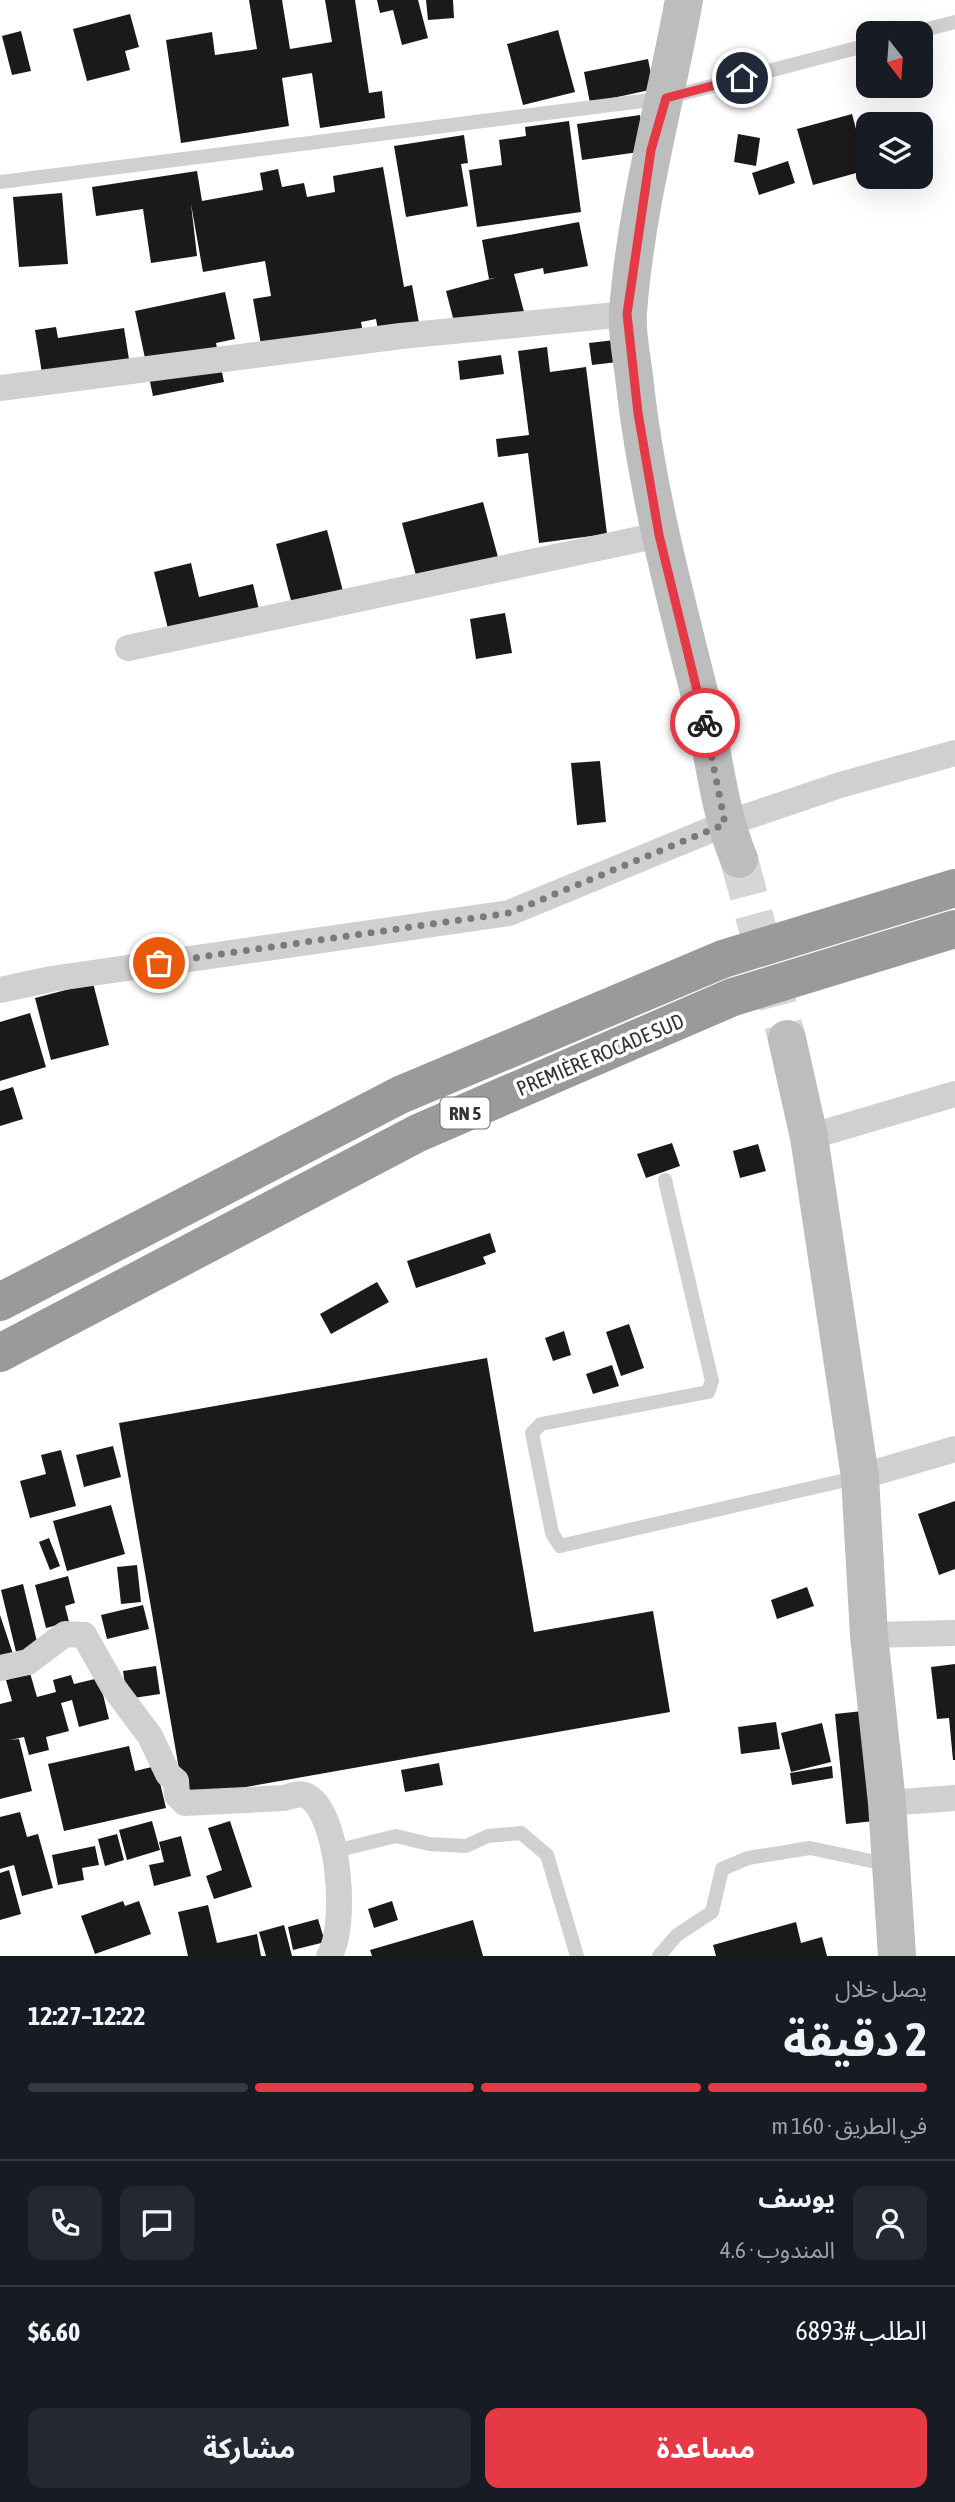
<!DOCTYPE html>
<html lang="ar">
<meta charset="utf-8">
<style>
:root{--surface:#171b24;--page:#242831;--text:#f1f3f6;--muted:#9ea1a6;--line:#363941;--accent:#e63946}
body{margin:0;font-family:"Asap Condensed","Noto Sans Arabic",sans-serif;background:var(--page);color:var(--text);direction:rtl;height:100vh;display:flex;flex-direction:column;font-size:26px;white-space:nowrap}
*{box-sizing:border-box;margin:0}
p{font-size:23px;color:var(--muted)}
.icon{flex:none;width:38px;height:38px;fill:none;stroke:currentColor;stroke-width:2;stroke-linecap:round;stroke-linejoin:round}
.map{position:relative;height:1956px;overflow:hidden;direction:ltr}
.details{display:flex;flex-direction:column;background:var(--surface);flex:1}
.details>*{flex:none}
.needle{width:46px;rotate:163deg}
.controls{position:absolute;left:856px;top:21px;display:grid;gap:14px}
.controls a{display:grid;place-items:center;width:77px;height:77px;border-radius:14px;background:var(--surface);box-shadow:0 7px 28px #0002;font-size:35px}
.pin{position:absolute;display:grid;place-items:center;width:60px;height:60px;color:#fff;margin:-30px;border:4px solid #fff;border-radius:50%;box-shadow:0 2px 7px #0007}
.courier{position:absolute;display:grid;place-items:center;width:70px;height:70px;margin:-35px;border:5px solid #e63946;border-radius:50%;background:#fff;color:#222;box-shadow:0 2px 9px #0007}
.overview em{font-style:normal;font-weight:700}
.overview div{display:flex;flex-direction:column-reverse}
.overview{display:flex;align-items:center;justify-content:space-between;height:119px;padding:0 28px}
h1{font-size:46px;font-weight:700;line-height:52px}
.bar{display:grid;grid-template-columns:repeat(4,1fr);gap:10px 7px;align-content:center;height:84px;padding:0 28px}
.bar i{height:9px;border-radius:5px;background:var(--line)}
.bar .active{background:var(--accent)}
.bar p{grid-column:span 4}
.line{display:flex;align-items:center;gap:18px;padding:0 28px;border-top:2px solid var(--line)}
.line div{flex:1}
.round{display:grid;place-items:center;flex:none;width:74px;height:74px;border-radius:14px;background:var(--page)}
.cta{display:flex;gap:14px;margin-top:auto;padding:14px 28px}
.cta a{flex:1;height:80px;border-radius:14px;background:var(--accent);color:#fff;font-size:28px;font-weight:700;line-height:80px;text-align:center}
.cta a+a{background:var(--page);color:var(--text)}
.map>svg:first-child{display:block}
</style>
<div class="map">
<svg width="955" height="1956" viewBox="0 0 955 1956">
<rect width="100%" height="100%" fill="#fff"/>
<path fill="#1a1a1a" d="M 249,0 L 282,0 L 290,49 L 332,42 L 325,0 L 355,0 L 369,93 L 382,91 L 385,118 L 320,128 L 312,73 L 282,78 L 289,126 L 181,143 L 166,40 L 212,32 L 215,55 L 257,49 Z
M 377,0 L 418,0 L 428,38 L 402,45 L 393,10 L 380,13 Z
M 426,0 L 453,0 L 454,18 L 428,20 Z
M 130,14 L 139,47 L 125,51 L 130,70 L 87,81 L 73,29 Z
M 558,30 L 575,92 L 523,105 L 507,44 Z
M 21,31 L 31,71 L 12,75 L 2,36 Z
M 648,59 L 654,89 L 590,103 L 584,72 Z
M 852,114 L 867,170 L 813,185 L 797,129 Z
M 640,115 L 646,151 L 582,160 L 577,124 Z
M 569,121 L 581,212 L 477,227 L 469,170 L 502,165 L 499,140 L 526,136 L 525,127 Z
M 738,134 L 760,138 L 756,166 L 734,162 Z
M 464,135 L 468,163 L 461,164 L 468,206 L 406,217 L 394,146 Z
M 788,161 L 795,183 L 759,195 L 752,173 Z
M 383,167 L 404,287 L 412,285 L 422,339 L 381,346 L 376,319 L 361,322 L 365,344 L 264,362 L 253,299 L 271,296 L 265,261 L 203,272 L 191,204 L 197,256 L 151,263 L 143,209 L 96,216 L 92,187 L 197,171 L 202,201 L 263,190 L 260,173 L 278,169 L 282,187 L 304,183 L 307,197 L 335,192 L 333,176 Z
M 62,193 L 68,264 L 19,267 L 13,197 Z
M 579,222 L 588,266 L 544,274 L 543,268 L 514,274 L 527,323 L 459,341 L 446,291 L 498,277 L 489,279 L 482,240 Z
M 225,292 L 235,339 L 216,343 L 224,382 L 153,396 L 135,311 Z
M 56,327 L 58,338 L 124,328 L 131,372 L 44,386 L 35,330 Z
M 623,339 L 626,361 L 592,365 L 589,343 Z
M 547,347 L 550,372 L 586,367 L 607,534 L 539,543 L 528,453 L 498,457 L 496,439 L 529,435 L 518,351 Z
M 501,355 L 504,374 L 460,380 L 458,361 Z
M 483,502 L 498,557 L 417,579 L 402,523 Z
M 327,530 L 344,595 L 293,608 L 276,544 Z
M 191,563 L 199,597 L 253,584 L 260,614 L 170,637 L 154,572 Z
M 505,613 L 512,653 L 476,659 L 470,619 Z
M 600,761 L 606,822 L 577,825 L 571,763 Z
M 93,983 L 109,1045 L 51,1060 L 35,998 Z
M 30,1013 L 46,1067 L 0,1081 L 0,1022 Z
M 13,1087 L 23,1119 L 0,1126 L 0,1091 Z
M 672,1143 L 680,1166 L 646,1178 L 637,1154 Z
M 758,1144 L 766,1171 L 740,1178 L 733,1151 Z
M 490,1233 L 496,1252 L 483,1257 L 486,1264 L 416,1288 L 407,1261 Z
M 377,1282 L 389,1302 L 331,1334 L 320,1314 Z
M 629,1324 L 644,1368 L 621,1376 L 606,1332 Z
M 564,1331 L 571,1355 L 553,1361 L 545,1338 Z
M 487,1358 L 534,1632 L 653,1611 L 670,1712 L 184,1798 L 119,1423 Z
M 612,1365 L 619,1386 L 593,1394 L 586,1374 Z
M 113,1446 L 121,1477 L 84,1487 L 76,1455 Z
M 61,1450 L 76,1506 L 30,1518 L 20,1481 L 46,1474 L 41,1455 Z
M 955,1501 L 955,1569 L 939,1575 L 918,1514 Z
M 111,1505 L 125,1554 L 67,1571 L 53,1521 Z
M 49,1538 L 60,1566 L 50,1570 L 39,1542 Z
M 137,1565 L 141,1602 L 121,1604 L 117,1567 Z
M 68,1576 L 75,1603 L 65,1606 L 69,1622 L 46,1628 L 35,1585 Z
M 23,1584 L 39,1650 L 17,1656 L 1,1590 Z
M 807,1587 L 814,1606 L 777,1619 L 771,1600 Z
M 143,1605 L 149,1629 L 107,1639 L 101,1615 Z
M 0,1615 L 13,1654 L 0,1658 Z
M 955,1664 L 955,1760 L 953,1760 L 949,1718 L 937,1719 L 931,1667 Z
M 156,1666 L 160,1694 L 127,1699 L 123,1671 Z
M 30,1673 L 37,1697 L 56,1692 L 53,1680 L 71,1675 L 74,1684 L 99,1678 L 109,1719 L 79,1727 L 72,1700 L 61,1703 L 69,1731 L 46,1737 L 49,1750 L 29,1755 L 24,1737 L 10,1740 L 19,1739 L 32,1791 L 0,1799 L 0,1704 L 12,1701 L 6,1680 Z
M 863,1711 L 874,1821 L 846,1824 L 835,1714 Z
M 776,1722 L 780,1749 L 741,1754 L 738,1727 Z
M 822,1723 L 831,1762 L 791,1772 L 781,1733 Z
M 129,1746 L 135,1771 L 156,1766 L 166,1808 L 64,1831 L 48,1764 Z
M 439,1763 L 443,1785 L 405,1792 L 401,1770 Z
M 832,1766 L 833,1778 L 792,1785 L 790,1773 Z
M 20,1812 L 27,1837 L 38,1834 L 53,1888 L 22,1896 L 14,1865 L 0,1869 L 0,1817 Z
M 152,1821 L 160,1850 L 127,1860 L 119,1830 Z
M 230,1821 L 252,1887 L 214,1899 L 206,1876 L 222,1870 L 208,1828 Z
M 117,1834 L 124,1860 L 105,1866 L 98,1839 Z
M 181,1836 L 191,1876 L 154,1886 L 149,1865 L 164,1862 L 159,1842 Z
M 95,1846 L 99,1865 L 82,1868 L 84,1880 L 58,1885 L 52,1855 Z
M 9,1870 L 21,1914 L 0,1920 L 0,1873 Z
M 123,1901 L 125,1906 L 139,1901 L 151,1934 L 95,1954 L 81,1916 Z
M 392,1901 L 398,1920 L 374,1928 L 368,1909 Z
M 208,1905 L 217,1943 L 257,1934 L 261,1956 L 188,1956 L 178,1912 Z
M 318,1919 L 325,1942 L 293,1950 L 288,1927 Z
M 473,1920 L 483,1956 L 372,1956 L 370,1950 Z
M 796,1922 L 801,1943 L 822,1937 L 827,1956 L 716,1956 L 713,1945 Z
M 284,1925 L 292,1956 L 266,1956 L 259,1932 Z"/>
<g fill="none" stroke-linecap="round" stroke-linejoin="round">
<path stroke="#d6d6d6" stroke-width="38" stroke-dasharray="38 19" stroke-linecap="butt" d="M 739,859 L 787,1039"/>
<path stroke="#d0d0d0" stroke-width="14" d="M 912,33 L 955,22
M 0,182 L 666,98 L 868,45
M 665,1180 L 712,1381 L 708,1392 L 541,1424 L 532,1433 L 552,1533 L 560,1546 L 859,1477
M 335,1851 L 396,1836 L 429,1844 L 466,1846 L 488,1836 L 521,1833 L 547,1855 L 577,1956
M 659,1956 L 677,1935 L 712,1912 L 722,1869 L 748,1858 L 810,1848 L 890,1865"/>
<path stroke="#d0d0d0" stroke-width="26" d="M 0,388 L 401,336 L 627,314
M 128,648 L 659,535
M 0,990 L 51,979 L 509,913 L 725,824 L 840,785 L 955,753
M 809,1137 L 955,1094
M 860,1477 L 955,1449
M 869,1635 L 955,1633
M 0,1668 L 28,1662 L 65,1634 L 84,1635 L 114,1688 L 150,1736 L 168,1774 L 176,1781 L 177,1795 L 185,1803 L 284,1798 C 291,1796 297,1793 305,1795 C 340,1809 348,1929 329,1956
M 887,1803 L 955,1798"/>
<path stroke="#bdbdbd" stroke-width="38" d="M 684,0 C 665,104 636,206 628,312 C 626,335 633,362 635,385 C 647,492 675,596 701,700 C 714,754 718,808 739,859
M 787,1039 L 809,1137 L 860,1477 L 869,1635 L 887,1803 L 897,1956"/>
<path stroke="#9a9a9a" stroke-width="38" d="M 0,1302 L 400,1095 L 723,959 L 955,888
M 0,1353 L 418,1133 L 733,997 L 955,929"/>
</g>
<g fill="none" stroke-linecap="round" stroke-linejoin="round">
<path stroke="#7a7a7a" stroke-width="7" stroke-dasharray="0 12.6" d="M 159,963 L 509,913 L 725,824 L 705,723"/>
<path stroke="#e63946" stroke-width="9" d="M 705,723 L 659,535 L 638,413 L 627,314 L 651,150 L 666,98 L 742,78"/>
</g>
<g text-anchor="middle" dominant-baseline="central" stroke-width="7" stroke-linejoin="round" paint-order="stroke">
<rect fill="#fff" stroke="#707070" stroke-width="2" x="440.5" y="1097.5" width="49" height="31" rx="5"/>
<g font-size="19" font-weight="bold" fill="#333">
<text x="465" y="1113">RN 5</text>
</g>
<g font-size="21" fill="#333" stroke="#fff">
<text transform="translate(600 1054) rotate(-23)">PREMIÈRE ROCADE SUD</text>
</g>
</g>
</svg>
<div class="controls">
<a><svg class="needle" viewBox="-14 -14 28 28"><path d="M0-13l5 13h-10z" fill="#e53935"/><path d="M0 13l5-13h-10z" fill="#9ea1a6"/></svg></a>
<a><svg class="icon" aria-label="layers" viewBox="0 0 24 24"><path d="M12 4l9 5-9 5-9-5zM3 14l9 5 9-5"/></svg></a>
</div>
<div class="pin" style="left:159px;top:963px;background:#ea580c"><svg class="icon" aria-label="bag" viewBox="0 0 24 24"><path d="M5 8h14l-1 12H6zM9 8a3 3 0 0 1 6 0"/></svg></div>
<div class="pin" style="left:742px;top:78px;background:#1f2937"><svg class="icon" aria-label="home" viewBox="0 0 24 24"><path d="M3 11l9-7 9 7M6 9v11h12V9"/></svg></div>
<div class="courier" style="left:705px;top:723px"><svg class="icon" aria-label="bike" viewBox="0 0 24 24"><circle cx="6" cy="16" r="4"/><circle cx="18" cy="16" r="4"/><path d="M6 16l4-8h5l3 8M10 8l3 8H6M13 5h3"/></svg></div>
</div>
<section class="details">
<div class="overview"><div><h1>2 دقيقة</h1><p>يصل خلال</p></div><em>12:22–12:27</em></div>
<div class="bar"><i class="active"></i><i class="active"></i><i class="active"></i><i></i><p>في الطريق · 160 m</p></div>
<div class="line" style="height:126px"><a class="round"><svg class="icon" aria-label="person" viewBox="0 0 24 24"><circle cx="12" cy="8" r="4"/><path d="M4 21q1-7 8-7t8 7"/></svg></a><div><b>يوسف</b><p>المندوب · 4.6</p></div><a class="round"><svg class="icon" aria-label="chat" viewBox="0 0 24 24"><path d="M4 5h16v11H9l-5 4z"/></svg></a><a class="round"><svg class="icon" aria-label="phone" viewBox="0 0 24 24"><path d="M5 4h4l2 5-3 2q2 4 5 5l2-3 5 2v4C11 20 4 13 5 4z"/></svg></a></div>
<div class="line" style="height:91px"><div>الطلب #6893</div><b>$6.60</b></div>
<div class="cta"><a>مساعدة</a><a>مشاركة</a></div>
</section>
